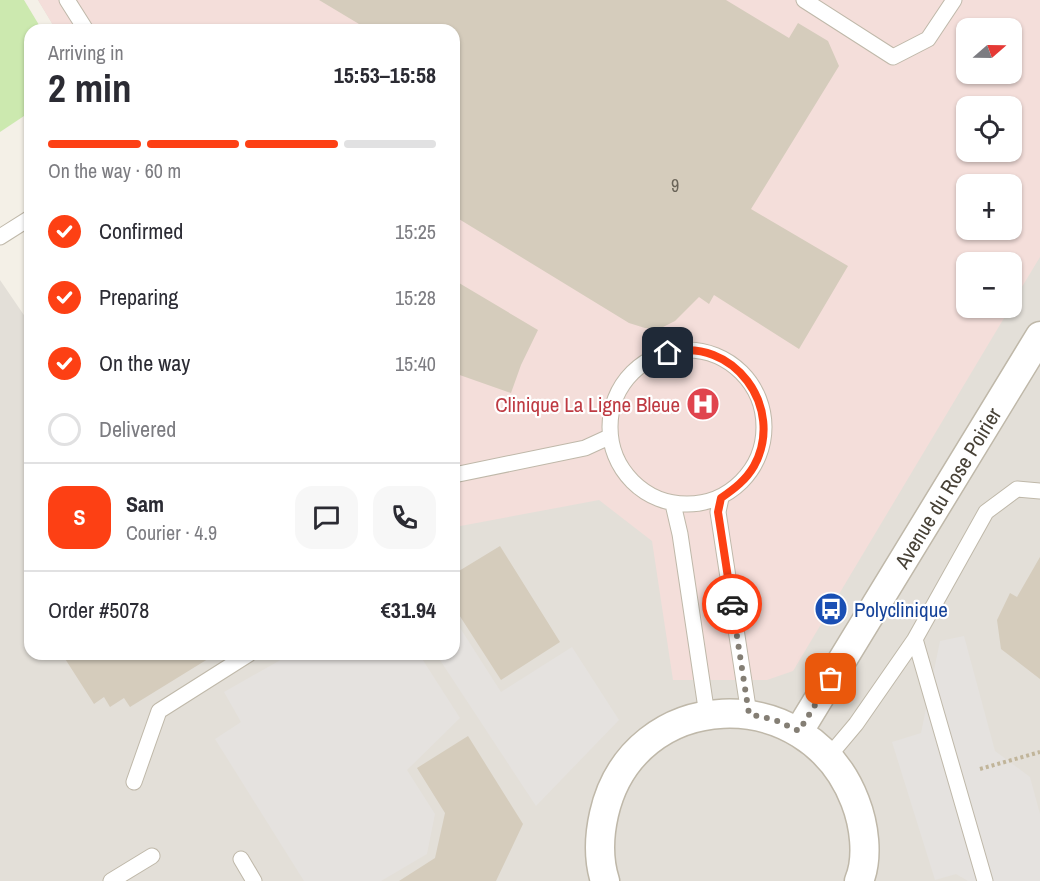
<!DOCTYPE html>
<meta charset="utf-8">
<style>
:root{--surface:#fff;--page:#f7f7f7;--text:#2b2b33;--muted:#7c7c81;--line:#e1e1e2;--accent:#fd4014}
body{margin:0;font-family:"Archivo Narrow",sans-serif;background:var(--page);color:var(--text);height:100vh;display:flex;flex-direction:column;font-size:22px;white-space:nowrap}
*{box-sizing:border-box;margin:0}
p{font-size:20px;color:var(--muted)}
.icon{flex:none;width:33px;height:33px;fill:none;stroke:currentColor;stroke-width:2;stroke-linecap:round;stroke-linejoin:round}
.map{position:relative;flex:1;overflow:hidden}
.sheet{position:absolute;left:24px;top:24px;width:436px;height:636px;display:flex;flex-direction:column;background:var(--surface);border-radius:18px;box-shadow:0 2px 4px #0004}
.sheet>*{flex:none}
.needle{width:39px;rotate:70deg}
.controls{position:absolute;left:956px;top:18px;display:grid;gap:12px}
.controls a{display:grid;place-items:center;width:66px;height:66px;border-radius:12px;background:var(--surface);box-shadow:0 2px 4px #0004;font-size:30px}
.pin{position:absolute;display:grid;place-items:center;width:51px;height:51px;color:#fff;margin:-26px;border-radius:12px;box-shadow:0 3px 9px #0006}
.courier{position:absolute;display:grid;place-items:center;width:60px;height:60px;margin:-30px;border:4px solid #fd4014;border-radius:50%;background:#fff;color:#222;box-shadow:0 2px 8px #0007}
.summary em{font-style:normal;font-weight:800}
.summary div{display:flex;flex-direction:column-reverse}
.summary{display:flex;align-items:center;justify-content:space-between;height:102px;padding:0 24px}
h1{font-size:39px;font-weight:800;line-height:45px}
.bar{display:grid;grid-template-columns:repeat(4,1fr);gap:9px 6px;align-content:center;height:72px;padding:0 24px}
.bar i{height:8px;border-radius:4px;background:var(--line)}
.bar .current{background:var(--accent)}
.bar p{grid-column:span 4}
.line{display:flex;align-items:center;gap:15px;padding:0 24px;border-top:2px solid var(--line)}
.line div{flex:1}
.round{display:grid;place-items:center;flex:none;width:63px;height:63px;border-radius:18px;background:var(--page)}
ol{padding:0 24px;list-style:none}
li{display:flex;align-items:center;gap:18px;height:66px}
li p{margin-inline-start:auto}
li .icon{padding:6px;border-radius:50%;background:var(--accent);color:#fff;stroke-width:4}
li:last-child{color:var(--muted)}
li i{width:33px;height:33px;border:3px solid var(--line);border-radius:50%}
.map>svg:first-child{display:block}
</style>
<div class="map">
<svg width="1040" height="881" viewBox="0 0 1040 881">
<rect width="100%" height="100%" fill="#f4f0e7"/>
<path fill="#e3dfd8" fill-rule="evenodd" d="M 38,0 L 1040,0 L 1040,881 L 0,881 L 0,280 L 30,324 L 30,654 L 454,654 L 454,30 L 56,30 ZM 966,28 L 1011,28 L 1011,74 L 966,74 ZM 966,106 L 1011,106 L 1011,152 L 966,152 ZM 966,184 L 1011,184 L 1011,230 L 966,230 ZM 966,262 L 1011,262 L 1011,308 L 966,308 Z"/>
<path fill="#f4deda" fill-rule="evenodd" d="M 38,0 L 1040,0 L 1040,257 L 1011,305 L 1011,262 L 966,262 L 966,308 L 1010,308 L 793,671 L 767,680 L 673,680 L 652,541 L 599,500 L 455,527 L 454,30 L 56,30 ZM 966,28 L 1011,28 L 1011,74 L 966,74 ZM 966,106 L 1011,106 L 1011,152 L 966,152 ZM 966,184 L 1011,184 L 1011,230 L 966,230 Z"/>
<path fill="#cce9af" d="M 0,0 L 24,0 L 42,30 L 30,30 L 30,112 L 0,132 Z"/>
<path fill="#e5e2df" d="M 455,620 L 501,692 L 572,647 L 619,720 L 536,806 L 436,654 L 454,654 Z
M 964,636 L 995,751 L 1030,777 L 1040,814 L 1040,881 L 968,881 L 956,874 L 935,880 L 892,742 L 921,733 L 940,641 Z
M 291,654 L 419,654 L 460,718 L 407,770 L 435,814 L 427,854 L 381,881 L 304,881 L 215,739 L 241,722 L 224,692 Z"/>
<path fill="#d5ccbc" d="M 319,0 L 726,0 L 789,38 L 798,23 L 828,41 L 839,66 L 751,209 L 848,266 L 799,349 L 714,295 L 709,304 L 699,297 L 675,321 L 661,328 L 645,328 L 629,323 L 454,216 L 454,30 L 369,30 Z
M 454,280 L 538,330 L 521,365 L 511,393 L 454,373 Z
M 500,546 L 560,642 L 501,680 L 454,607 L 454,574 Z
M 1040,557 L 1040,679 L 1001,649 L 997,620 L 1010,593 L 1017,597 Z
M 62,654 L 216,654 L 130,707 L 124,698 L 110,707 L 104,697 L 94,704 Z
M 468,736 L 523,824 L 496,881 L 399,881 L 435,858 L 445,813 L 417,768 Z"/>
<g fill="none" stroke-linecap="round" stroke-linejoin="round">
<defs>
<path id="service" d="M 67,0 L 86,30
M 804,0 L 893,57 L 928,39 L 954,0
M 0,237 L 30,218
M610 427a77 77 0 1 1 154 0a77 77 0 1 1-154 0Z
M 454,475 L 585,448 L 609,437
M 721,498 L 718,512 L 749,714
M 673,504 L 680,534 L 707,715
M 915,639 L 986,512 L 1017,489 L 1040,491
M 829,756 L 856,724 L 915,639 L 985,881
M 134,782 L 159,711 L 249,654
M 241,859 L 254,881
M 111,881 L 152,856"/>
<g id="minor">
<path id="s1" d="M 799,731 L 1040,336"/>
<path d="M 605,881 C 598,859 599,836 604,814 C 633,686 808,679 855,801 C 864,824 869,857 859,881"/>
</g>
</defs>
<use href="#service" stroke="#bfb8a9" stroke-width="17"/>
<use href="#minor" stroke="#bfb8a9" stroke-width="31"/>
<path stroke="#c1b59a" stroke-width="4" stroke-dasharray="3 3" stroke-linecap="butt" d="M 980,769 L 1040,752"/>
<use href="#service" stroke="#fff" stroke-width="15"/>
<use href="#minor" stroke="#fff" stroke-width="28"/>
</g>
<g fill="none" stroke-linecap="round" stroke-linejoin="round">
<path stroke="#847e74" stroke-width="6" stroke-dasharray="0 10.8" d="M 732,604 L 749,714 L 775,720 L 799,731 L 831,679"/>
<path stroke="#fd4014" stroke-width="8" d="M 668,353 C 733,335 786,408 754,466 C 746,480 734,489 721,498 L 718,512 L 732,604"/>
</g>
<defs>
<symbol id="hospital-disc" viewBox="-11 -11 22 22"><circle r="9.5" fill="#e0444e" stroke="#fff"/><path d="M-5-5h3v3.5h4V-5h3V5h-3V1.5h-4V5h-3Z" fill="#fff"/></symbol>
<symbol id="bus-disc" viewBox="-11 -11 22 22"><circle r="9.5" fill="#1a4fb4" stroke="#fff"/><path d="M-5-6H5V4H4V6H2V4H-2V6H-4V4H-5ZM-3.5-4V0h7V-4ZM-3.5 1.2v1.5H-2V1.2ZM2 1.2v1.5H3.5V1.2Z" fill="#fff"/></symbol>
</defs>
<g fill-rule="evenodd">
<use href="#hospital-disc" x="684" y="385" width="38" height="38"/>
<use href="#bus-disc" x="812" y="590" width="38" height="38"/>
</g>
<g text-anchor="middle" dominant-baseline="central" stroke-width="4.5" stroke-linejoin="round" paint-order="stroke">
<g font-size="18" fill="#6a6458">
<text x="675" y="185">9</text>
</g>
<g font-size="21" fill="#be3a42" stroke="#fff" text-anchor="end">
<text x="680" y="404">Clinique La Ligne Bleue</text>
</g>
<g font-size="21" fill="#474136" stroke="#fff">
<text stroke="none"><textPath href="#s1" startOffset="285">Avenue du Rose Poirier</textPath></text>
</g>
<g font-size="21" fill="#164399" stroke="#fff" text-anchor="start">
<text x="854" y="609">Polyclinique</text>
</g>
</g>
</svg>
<div class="controls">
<a><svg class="needle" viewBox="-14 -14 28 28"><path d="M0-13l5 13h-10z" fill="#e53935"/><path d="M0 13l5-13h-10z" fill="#7c7c81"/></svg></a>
<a><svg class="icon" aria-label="locate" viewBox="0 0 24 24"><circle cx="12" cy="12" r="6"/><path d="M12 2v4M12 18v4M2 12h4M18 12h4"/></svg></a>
<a>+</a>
<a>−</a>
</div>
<div class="pin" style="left:831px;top:679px;background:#ea580c"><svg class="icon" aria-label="bag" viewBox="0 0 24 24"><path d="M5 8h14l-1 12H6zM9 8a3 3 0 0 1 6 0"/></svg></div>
<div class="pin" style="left:668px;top:353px;background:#1f2937"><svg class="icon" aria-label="home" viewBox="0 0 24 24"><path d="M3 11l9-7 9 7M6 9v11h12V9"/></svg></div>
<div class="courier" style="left:732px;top:604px"><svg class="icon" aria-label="car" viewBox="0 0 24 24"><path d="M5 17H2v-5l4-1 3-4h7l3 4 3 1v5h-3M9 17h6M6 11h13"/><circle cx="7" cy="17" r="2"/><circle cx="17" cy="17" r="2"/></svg></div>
<section class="sheet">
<div class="summary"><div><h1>2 min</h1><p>Arriving in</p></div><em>15:53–15:58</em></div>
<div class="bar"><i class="current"></i><i class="current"></i><i class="current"></i><i></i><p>On the way · 60 m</p></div>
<ol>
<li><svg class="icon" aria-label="check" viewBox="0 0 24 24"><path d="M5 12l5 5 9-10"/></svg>Confirmed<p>15:25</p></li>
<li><svg class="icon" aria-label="check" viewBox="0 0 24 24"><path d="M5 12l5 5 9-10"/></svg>Preparing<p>15:28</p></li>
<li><svg class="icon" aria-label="check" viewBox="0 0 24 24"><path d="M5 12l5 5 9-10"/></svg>On the way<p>15:40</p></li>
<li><i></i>Delivered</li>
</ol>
<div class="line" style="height:108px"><b class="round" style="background:var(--accent);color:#fff">S</b><div><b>Sam</b><p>Courier · 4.9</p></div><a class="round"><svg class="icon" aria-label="chat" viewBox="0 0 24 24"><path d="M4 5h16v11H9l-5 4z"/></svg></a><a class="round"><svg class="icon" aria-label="phone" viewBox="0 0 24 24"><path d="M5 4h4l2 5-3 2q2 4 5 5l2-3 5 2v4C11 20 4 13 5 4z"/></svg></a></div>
<div class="line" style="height:78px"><div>Order #5078</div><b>€31.94</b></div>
</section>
</div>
